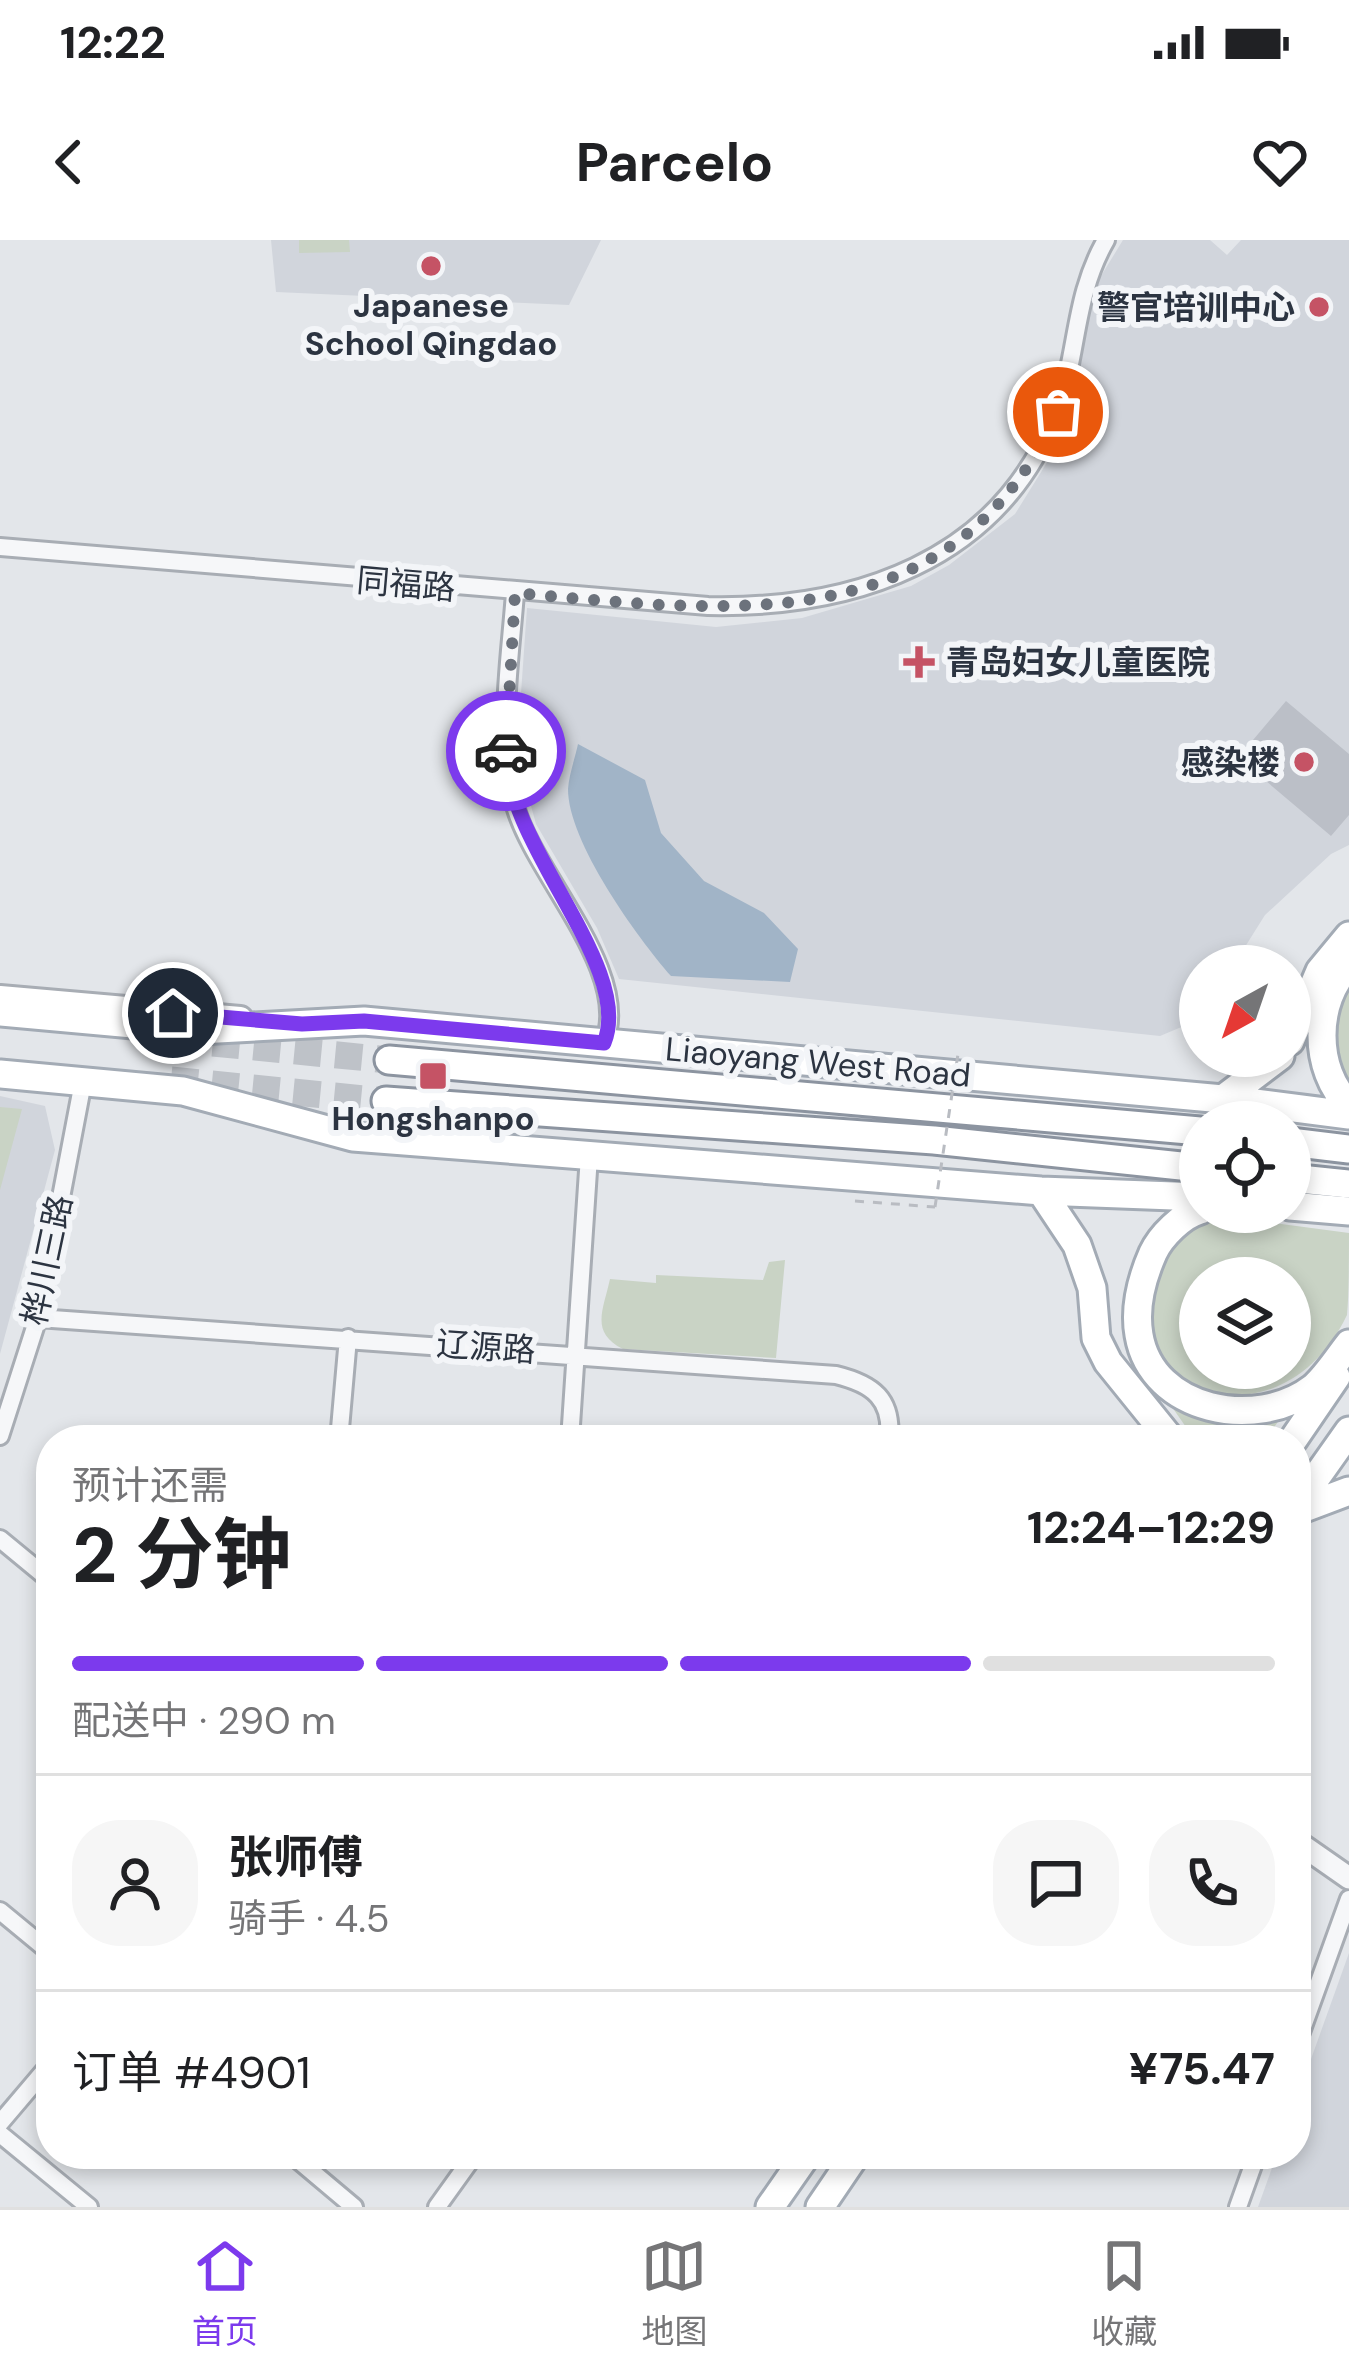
<!DOCTYPE html>
<html lang="zh">
<meta charset="utf-8">
<style>
:root{--surface:#fff;--page:#f6f6f6;--text:#202124;--muted:#757577;--line:#e0e0e0;--accent:#7c3aed}
body{margin:0;font-family:"DM Sans","Noto Sans SC",sans-serif;background:var(--page);color:var(--text);height:100vh;display:flex;flex-direction:column;font-size:45px;white-space:nowrap}
*{box-sizing:border-box;margin:0}
p{font-size:39px;color:var(--muted)}
.icon{flex:none;width:66px;height:66px;fill:none;stroke:currentColor;stroke-width:2;stroke-linecap:round;stroke-linejoin:round}
.map{position:relative;flex:1;overflow:hidden}
.details{position:absolute;left:36px;top:1185px;width:1275px;height:744px;display:flex;flex-direction:column;background:var(--surface);border-radius:48px;box-shadow:0 6px 18px #0003}
.details>*{flex:none}
.needle{width:78px;rotate:220deg}
.tools{position:absolute;left:1179px;top:705px;display:grid;gap:24px}
.tools a{display:grid;place-items:center;width:132px;height:132px;border-radius:50%;background:var(--surface);box-shadow:0 6px 18px #0003;font-size:60px}
.pin{position:absolute;display:grid;place-items:center;width:102px;height:102px;color:#fff;margin:-51px;border:6px solid #fff;border-radius:50%;box-shadow:0 3px 12px #0007}
.courier{position:absolute;display:grid;place-items:center;width:120px;height:120px;margin:-60px;border:9px solid #7c3aed;border-radius:50%;background:#fff;color:#222;box-shadow:0 3px 15px #0007}
.head em{font-style:normal;font-weight:700}
.head div{display:flex;flex-direction:column-reverse}
.head{display:flex;align-items:center;justify-content:space-between;height:204px;padding:0 36px}
h1{font-size:78px;font-weight:700;line-height:90px}
.bar{display:grid;grid-template-columns:repeat(4,1fr);gap:18px 12px;align-content:center;height:144px;padding:0 36px}
.bar i{height:15px;border-radius:9px;background:var(--line)}
.bar .selected{background:var(--accent)}
.bar p{grid-column:span 4}
.line{display:flex;align-items:center;gap:30px;padding:0 36px;border-top:3px solid var(--line)}
.line div{flex:1}
.round{display:grid;place-items:center;flex:none;width:126px;height:126px;border-radius:48px;background:var(--page)}
.status{display:flex;justify-content:space-between;align-items:center;height:84px;padding:0 60px;background:var(--surface);direction:ltr}
.status svg{height:33px;fill:currentColor}
header{display:flex;justify-content:space-between;align-items:center;height:156px;padding:0 36px;background:var(--surface);font-size:54px;font-weight:700}
.tabs{display:flex;justify-content:space-around;align-items:center;height:168px;border-top:3px solid var(--line);background:var(--surface);font-size:33px;color:var(--muted)}
.tabs a{display:grid;justify-items:center;gap:6px}
.tabs .selected{color:var(--accent)}
.map>svg:first-child{display:block}
</style>
<div class="status"><b>12:22</b><svg viewBox="0 0 49 12"><path d="M0 12V9h3v3zM5 12V6h3v6zM10 12V3h3v9zM15 12V0h3v12zM26 1h20v11H26zM47 4h2v5h-2z"/></svg></div>
<header><svg class="icon" aria-label="back" viewBox="0 0 24 24"><path d="M15 5l-7 7 7 7"/></svg>Parcelo<svg class="icon" aria-label="heart" viewBox="0 0 24 24"><path d="M12 20l-8-8c-3-5 5-10 8-4 3-6 11-1 8 4z"/></svg></header>
<div class="map">
<svg width="1349" height="1967" viewBox="0 0 1349 1967">
<rect width="100%" height="100%" fill="#e3e6ea"/>
<path fill="#d1d5dc" d="M 271,0 L 601,0 L 569,65 L 276,52 Z
M 1123,0 L 1210,0 L 1227,15 L 1241,0 L 1349,0 L 1349,605 L 1331,614 L 1265,675 L 1233,726 L 1200,726 L 1200,773 L 1191,783 L 1160,796 L 619,739 L 597,688 L 536,584 L 521,530 L 518,496 L 527,368 L 716,387 L 802,378 L 911,346 L 949,325 L 1015,274 L 1056,208 L 1073,155 L 1084,82 L 1101,36 Z
M 0,856 L 45,866 L 55,910 L 0,1114 Z
M 1349,1713 L 1349,1967 L 1258,1967 L 1277,1914 L 1296,1914 L 1296,1861 Z"/>
<path fill="#c9d3c5" fill-rule="evenodd" d="M 299,0 L 349,0 L 350,12 L 299,13 Z
M 1349,739 L 1349,852 C 1324,818 1333,774 1349,739 Z
M 0,867 L 22,869 L 0,950 Z
M 1222,976 L 1349,993 C 1349,1015 1349,1056 1347,1075 C 1280,1214 1110,1154 1157,1031 C 1169,998 1187,983 1222,976 ZM 1200,1038 L 1290,1038 L 1290,1128 L 1200,1128 Z
M 785,1020 L 776,1118 L 623,1109 C 590,1092 603,1071 610,1039 L 656,1043 L 656,1035 L 763,1040 L 769,1022 Z
M 1165,1157 C 1204,1177 1237,1190 1280,1179 L 1265,1200 L 1195,1200 Z"/>
<path fill="#a1b4c7" d="M 578,504 L 645,540 L 661,593 L 704,641 L 764,673 L 798,709 L 790,742 L 671,736 C 637,697 568,602 568,549 C 569,535 575,518 578,504 Z"/>
<path fill="#bbbfc7" d="M 1286,461 L 1349,514 L 1349,575 L 1331,596 L 1253,530 L 1268,512 L 1253,500 Z"/>
<g fill="none" stroke-linecap="round" stroke-linejoin="round">
<path stroke="#bec2c8" stroke-width="27" stroke-dasharray="27 14" stroke-linecap="butt" d="M 172,799 L 389,820
M 171,840 L 386,861"/>
<defs>
<path id="minor" d="M 0,307 L 708,366 C 853,369 998,322 1055,176 C 1079,117 1072,59 1106,0
M 515,353 C 510,422 497,499 515,566 C 534,635 633,732 604,803
M 38,1078 L 836,1135 C 873,1144 893,1159 889,1200
M 0,1196 L 38,1078 L 83,842
M 339,1200 L 348,1098
M 570,1200 L 589,916
M 0,1299 L 51,1341
M 0,1671 L 51,1713
M 1296,1806 L 1349,1659
M 0,1883 L 51,1823
M 0,1894 L 89,1967
M 291,1914 L 354,1967
M 437,1967 L 475,1914
M 1238,1967 L 1257,1914"/>
<path id="tertiary" d="M 1296,1601 L 1349,1638"/>
<path id="secondary" d="M 0,758 L 240,779"/>
<path id="primary" d="M 1349,725 C 1313,761 1313,830 1349,865
M 0,772 L 199,790 L 364,781 L 1223,859 L 1349,875
M 1290,801 L 1320,731 L 1349,696
M 0,834 L 183,851 L 353,897 L 1041,951 L 1200,957
M 1223,859 L 1280,816
M 1041,951 L 1077,1005 L 1092,1048 L 1096,1098 L 1108,1122 L 1171,1200
M 1290,966 L 1349,971
M 1200,970 C 1182,975 1161,996 1153,1013 C 1142,1038 1134,1067 1139,1095 C 1152,1172 1257,1191 1313,1148 C 1326,1137 1338,1118 1349,1104
M 1293,1200 L 1336,1137
M 1296,1266 L 1349,1191
M 1296,1271 L 1349,1251
M 770,1967 L 807,1914
M 820,1967 L 856,1914"/>
<path id="trunk" d="M 389,820 L 1200,891
M 386,861 L 934,900 L 1200,928
M 1290,902 L 1349,909
M 1290,938 L 1349,944"/>
</defs>
<use href="#minor" stroke="#a8adb4" stroke-width="22"/>
<use href="#tertiary" stroke="#a8adb4" stroke-width="27"/>
<use href="#secondary" stroke="#a8adb4" stroke-width="30"/>
<use href="#primary" stroke="#a3abb5" stroke-width="33"/>
<use href="#trunk" stroke="#8c94a0" stroke-width="33"/>
<path stroke="#b9bcc2" stroke-width="3" stroke-dasharray="9 9" stroke-linecap="butt" d="M 855,961 L 935,967"/>
<use href="#minor" stroke="#f6f7f9" stroke-width="16"/>
<use href="#tertiary" stroke="#f6f7f9" stroke-width="21"/>
<use href="#secondary" stroke="#fff" stroke-width="24"/>
<use href="#primary" stroke="#fff" stroke-width="27"/>
<use href="#trunk" stroke="#fff" stroke-width="27"/>
<path stroke="#b9bcc2" stroke-width="3" stroke-dasharray="9 9" stroke-linecap="butt" d="M 935,967 L 958,814"/>
</g>
<g fill="none" stroke-linecap="round" stroke-linejoin="round">
<path stroke="#6c727c" stroke-width="12" stroke-dasharray="0 21.6" d="M 506,511 L 515,353 C 728,372 951,404 1058,172"/>
<path stroke="#7c3aed" stroke-width="15" d="M 173,773 L 302,784 L 364,781 L 604,803 C 635,727 506,607 506,511"/>
</g>
<g fill="#c55365" stroke="#f3f5f8" stroke-width="4.5">
<circle cx="431" cy="26" r="12"/>
<circle cx="1319" cy="67" r="12"/>
<path d="M913 404h12v12h12v12h-12v12h-12v-12h-12v-12h12z"/>
<circle cx="1304" cy="522" r="12"/>
<rect x="418" y="821" width="30" height="30" rx="6"/>
</g>
<g text-anchor="middle" dominant-baseline="central" stroke-width="12" stroke-linejoin="round" paint-order="stroke">
<g font-size="33" font-weight="bold" fill="#2c3441" stroke="#f3f5f8">
<text x="431" y="65">Japanese<tspan x="431" dy="38">School Qingdao</tspan></text>
<text x="1295" y="67" text-anchor="end">警官培训中心</text>
<text x="946" y="422" text-anchor="start">青岛妇女儿童医院</text>
<text x="1280" y="522" text-anchor="end">感染楼</text>
<text x="433" y="878">Hongshanpo</text>
</g>
<g font-size="33" fill="#2c3441" stroke="#f3f5f8">
<text transform="translate(406 344) rotate(5)">同福路</text>
<text transform="translate(818 822) rotate(5)">Liaoyang West Road</text>
<text transform="translate(47 1020) rotate(-78)">桦川三路</text>
<text transform="translate(486 1107) rotate(4)">辽源路</text>
</g>
</g>
</svg>
<div class="tools">
<a><svg class="needle" viewBox="-14 -14 28 28"><path d="M0-13l5 13h-10z" fill="#e53935"/><path d="M0 13l5-13h-10z" fill="#757577"/></svg></a>
<a><svg class="icon" aria-label="locate" viewBox="0 0 24 24"><circle cx="12" cy="12" r="6"/><path d="M12 2v4M12 18v4M2 12h4M18 12h4"/></svg></a>
<a><svg class="icon" aria-label="layers" viewBox="0 0 24 24"><path d="M12 4l9 5-9 5-9-5zM3 14l9 5 9-5"/></svg></a>
</div>
<div class="pin" style="left:1058px;top:172px;background:#ea580c"><svg class="icon" aria-label="bag" viewBox="0 0 24 24"><path d="M5 8h14l-1 12H6zM9 8a3 3 0 0 1 6 0"/></svg></div>
<div class="pin" style="left:173px;top:773px;background:#1f2937"><svg class="icon" aria-label="home" viewBox="0 0 24 24"><path d="M3 11l9-7 9 7M6 9v11h12V9"/></svg></div>
<div class="courier" style="left:506px;top:511px"><svg class="icon" aria-label="car" viewBox="0 0 24 24"><path d="M5 17H2v-5l4-1 3-4h7l3 4 3 1v5h-3M9 17h6M6 11h13"/><circle cx="7" cy="17" r="2"/><circle cx="17" cy="17" r="2"/></svg></div>
<section class="details">
<div class="head"><div><h1>2 分钟</h1><p>预计还需</p></div><em>12:24–12:29</em></div>
<div class="bar"><i class="selected"></i><i class="selected"></i><i class="selected"></i><i></i><p>配送中 · 290 m</p></div>
<div class="line" style="height:216px"><a class="round"><svg class="icon" aria-label="person" viewBox="0 0 24 24"><circle cx="12" cy="8" r="4"/><path d="M4 21q1-7 8-7t8 7"/></svg></a><div><b>张师傅</b><p>骑手 · 4.5</p></div><a class="round"><svg class="icon" aria-label="chat" viewBox="0 0 24 24"><path d="M4 5h16v11H9l-5 4z"/></svg></a><a class="round"><svg class="icon" aria-label="phone" viewBox="0 0 24 24"><path d="M5 4h4l2 5-3 2q2 4 5 5l2-3 5 2v4C11 20 4 13 5 4z"/></svg></a></div>
<div class="line" style="height:156px"><div>订单 #4901</div><b>¥75.47</b></div>
</section>
</div>
<nav class="tabs">
<a class="selected"><svg class="icon" aria-label="home" viewBox="0 0 24 24"><path d="M3 11l9-7 9 7M6 9v11h12V9"/></svg>首页</a>
<a><svg class="icon" aria-label="map" viewBox="0 0 24 24"><path d="M3 6l6-2 6 2 6-2v14l-6 2-6-2-6 2zM9 4v14M15 6v14"/></svg>地图</a>
<a><svg class="icon" aria-label="saved" viewBox="0 0 24 24"><path d="M7 4h10v16l-5-4-5 4z"/></svg>收藏</a>
</nav>
